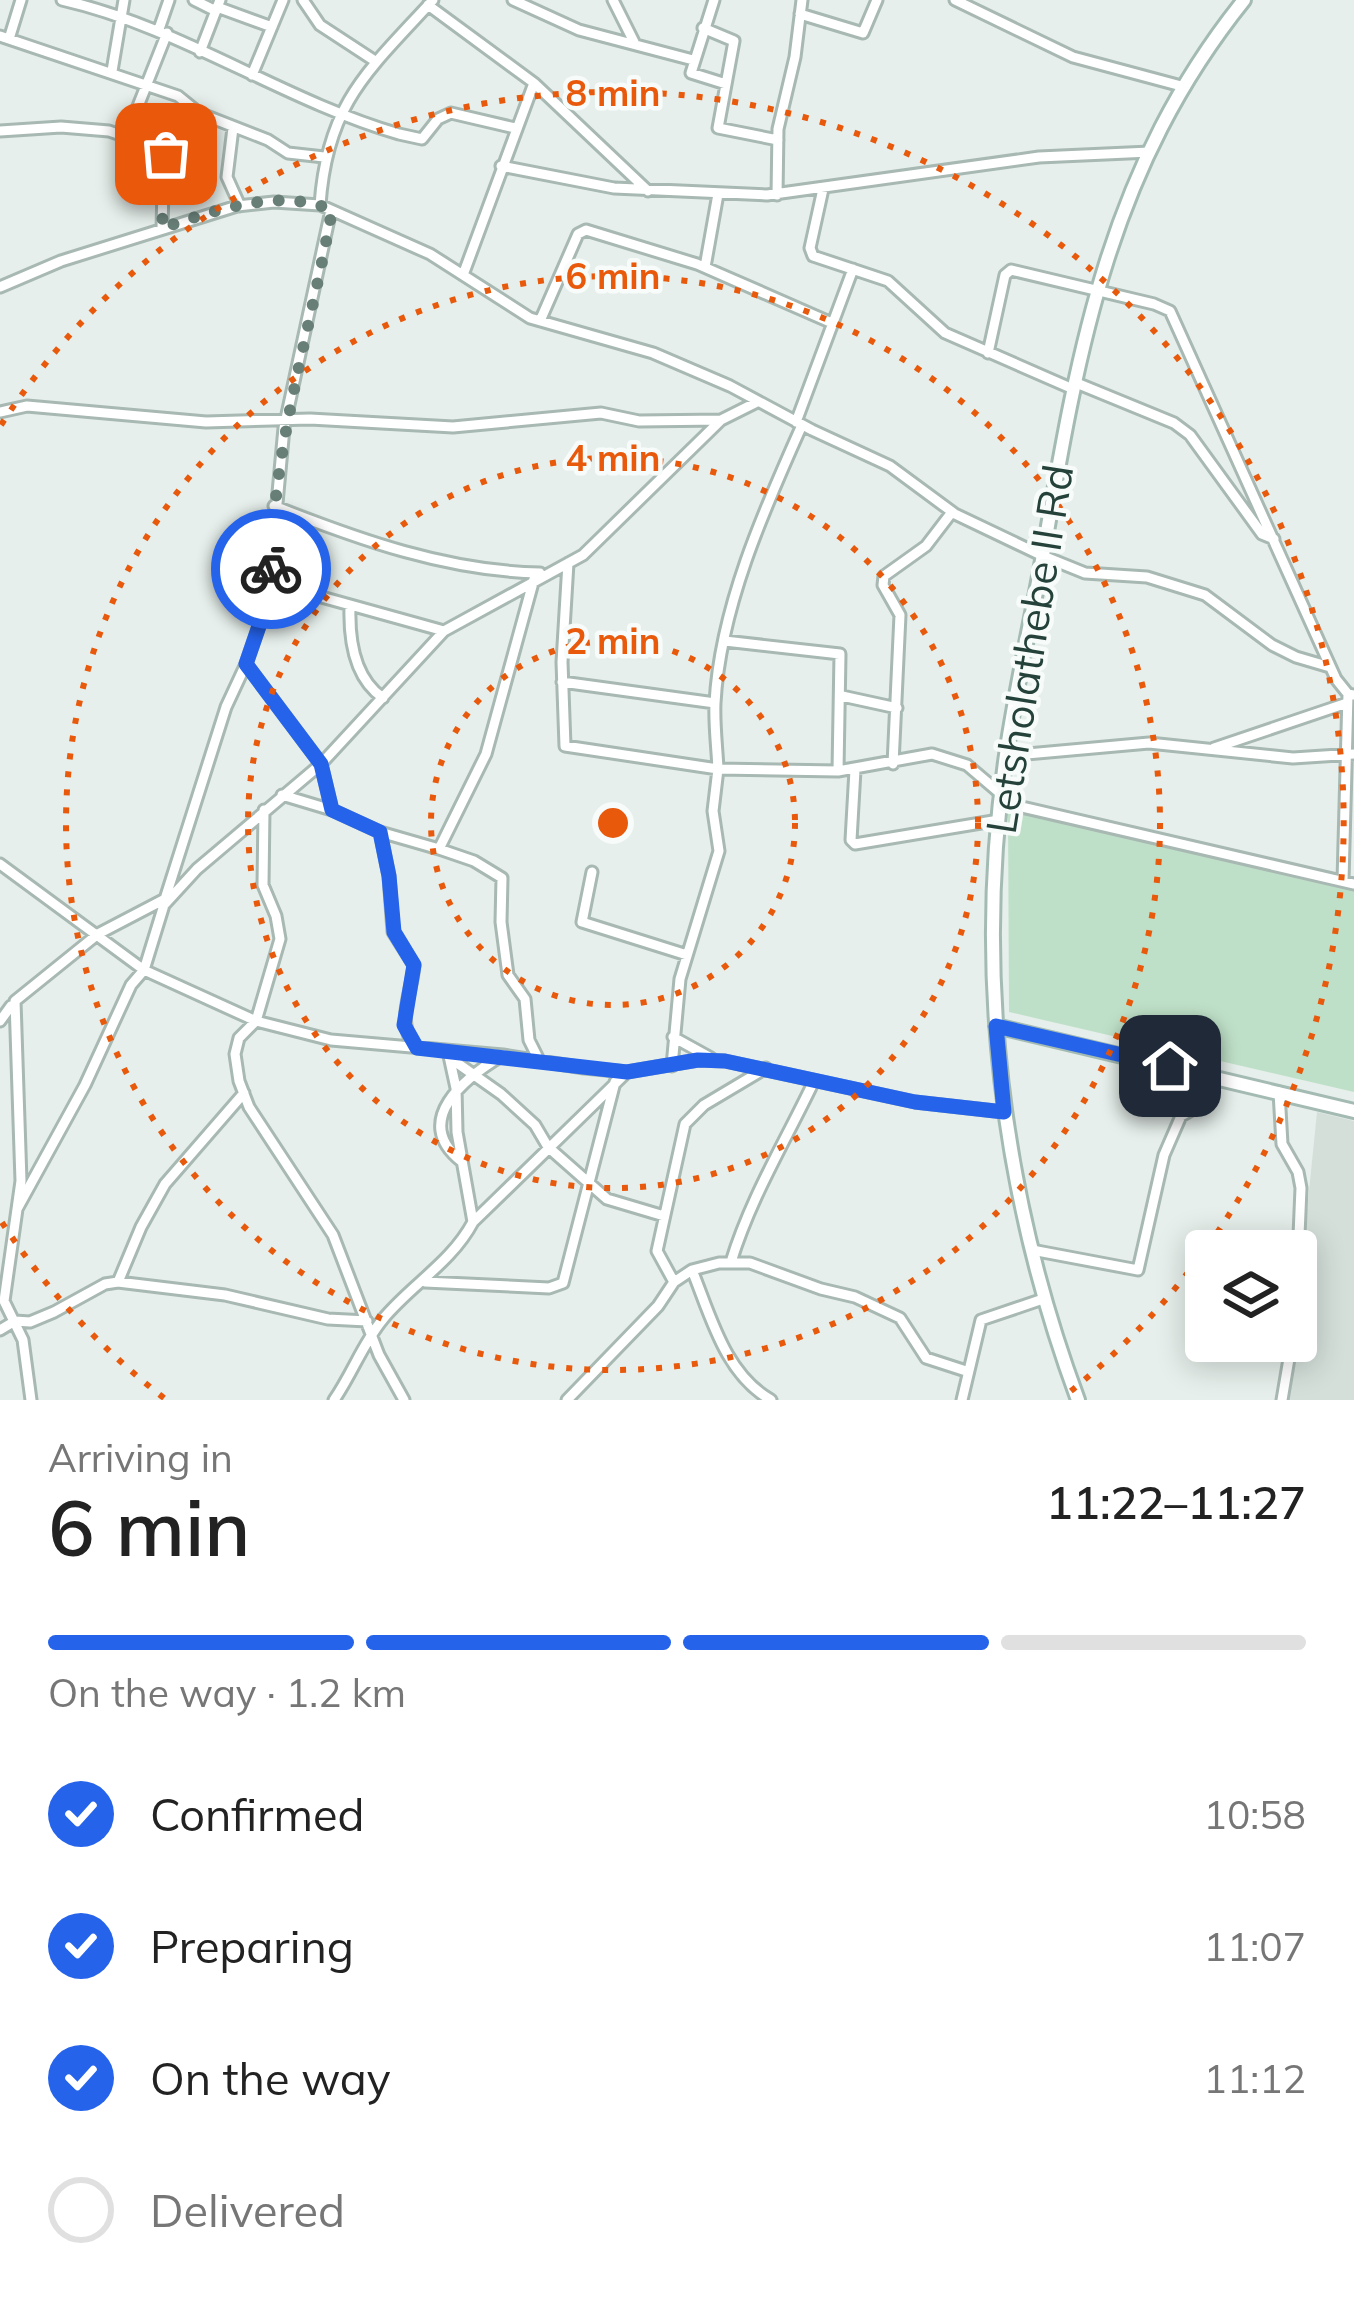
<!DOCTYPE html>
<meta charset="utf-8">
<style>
:root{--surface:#fff;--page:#f2f2f2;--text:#222;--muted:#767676;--line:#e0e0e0;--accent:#2563eb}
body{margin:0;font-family:Mulish,sans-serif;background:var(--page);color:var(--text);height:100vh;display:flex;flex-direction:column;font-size:45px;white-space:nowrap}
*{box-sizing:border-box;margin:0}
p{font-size:39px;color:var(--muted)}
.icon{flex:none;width:66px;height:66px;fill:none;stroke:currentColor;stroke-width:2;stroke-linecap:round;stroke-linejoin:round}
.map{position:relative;height:1400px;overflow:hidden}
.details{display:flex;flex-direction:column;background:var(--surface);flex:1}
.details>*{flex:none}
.tools{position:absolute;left:1185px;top:1230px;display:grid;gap:24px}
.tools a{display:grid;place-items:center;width:132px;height:132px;border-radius:12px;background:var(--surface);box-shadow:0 6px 30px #0003;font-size:60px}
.pin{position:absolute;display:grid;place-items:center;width:102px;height:102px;color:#fff;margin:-51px;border-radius:24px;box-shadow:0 6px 18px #0006}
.courier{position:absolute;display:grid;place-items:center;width:120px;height:120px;margin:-60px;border:9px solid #2563eb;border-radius:50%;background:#fff;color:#222;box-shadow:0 3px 15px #0007}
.overview em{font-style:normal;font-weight:600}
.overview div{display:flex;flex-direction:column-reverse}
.overview{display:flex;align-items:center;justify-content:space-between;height:204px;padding:0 48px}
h1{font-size:78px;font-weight:600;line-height:90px}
.bar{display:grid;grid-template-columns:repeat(4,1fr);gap:18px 12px;align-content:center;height:144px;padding:0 48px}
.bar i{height:15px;border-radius:9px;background:var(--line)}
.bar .active{background:var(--accent)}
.bar p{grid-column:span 4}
ol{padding:0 48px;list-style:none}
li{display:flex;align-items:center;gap:36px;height:132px}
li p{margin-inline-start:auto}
li .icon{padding:12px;border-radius:50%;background:var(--accent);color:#fff;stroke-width:4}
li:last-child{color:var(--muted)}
li i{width:66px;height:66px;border:6px solid var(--line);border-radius:50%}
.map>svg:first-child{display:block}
</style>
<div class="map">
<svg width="1354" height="1400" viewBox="0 0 1354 1400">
<rect width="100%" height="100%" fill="#e6efeb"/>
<path fill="#d4dfda" d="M 1317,1112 L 1354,1121 L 1354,1400 L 1288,1400 Z"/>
<path fill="#bfe0c8" d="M 1008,810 L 1354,886 L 1354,1092 L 1009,1012 Z"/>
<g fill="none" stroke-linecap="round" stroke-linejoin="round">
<defs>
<path id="street" d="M 62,0 C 181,27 282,100 399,134 L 422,139 L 438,119 L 451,113 L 515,128
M 194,0 L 216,11
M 303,0 L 320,25 L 375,61
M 513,0 L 579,30 L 693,60
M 613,0 L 634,42
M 714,0 L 691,73 L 726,84
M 955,0 L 1073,57 L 1185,87
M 428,5 L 534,83 L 648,191
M 217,7 L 272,27
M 800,14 L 863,33 L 877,0
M 703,28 L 734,41 L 718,128 L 778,140
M 159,29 L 169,0
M 0,36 L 178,96 L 199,113 L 268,140 L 288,153 L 324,157
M 9,39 L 21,0
M 200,52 L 220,0
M 112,71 L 124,0
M 252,75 L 283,0
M 233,128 L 227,177 L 240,206
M 0,131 L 61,127 L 109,131 L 164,150 L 162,228
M 125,139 L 167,33
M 501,166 L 614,188 L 767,195 L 1039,157 L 1150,152
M 823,189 L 810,248 L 813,256 L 888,281 L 945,333 L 1073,389
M 777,195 L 778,129 L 795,57 L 802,0
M 320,205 C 327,103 368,71 433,0
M 705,267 L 718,194
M 463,275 L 534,83
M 0,287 L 61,261 L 237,206 L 274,202 L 320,205 L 430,254 L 530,318 L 653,353 L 730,386 L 812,430 L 890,466 L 955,514 L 1043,556 L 1085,573 L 1147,577 L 1205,595 L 1272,645 L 1296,657 L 1330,667
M 540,321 L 578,234 L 586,230 L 697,264 L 832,323
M 988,353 L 1005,275 L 1011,270 L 1154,304 L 1170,311 L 1336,679 L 1348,694 L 1354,695
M 1074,382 L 1174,423 L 1190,435 L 1262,534 L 1274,539
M 0,412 L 27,406 L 206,422 L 310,419 L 453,427 L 601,413 L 639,421 L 721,420
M 796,422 L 853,269
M 274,506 C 360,540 447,571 540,573
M 568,563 L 562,662 L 565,746 L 718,769 C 717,747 714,725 715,703 C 720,608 764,510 802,425
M 271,583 L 444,631
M 350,607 C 349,639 354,678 383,698
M 725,641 L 840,654 L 838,771
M 246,664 L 321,764 L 332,810 L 380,832 L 439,849 L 486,754 L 534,579
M 562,682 L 715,703
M 842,696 L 897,708
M 1214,748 L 1347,703
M 1006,756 L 1149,743 L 1293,758 L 1354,754
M 893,764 L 900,615 L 883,585 L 884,576 L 926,546 L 952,512
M 855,770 L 851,840 L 855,844 L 999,820
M 282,795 L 332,810
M 1000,802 L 1354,884
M 264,810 L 263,885 L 276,916 L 280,939 L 256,1021 L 239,1038 L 235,1054 L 239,1081 L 249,1107 L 333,1235 L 379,1355 L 404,1400
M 380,832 L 389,876 L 393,932 L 414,965 C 412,994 394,1024 417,1048
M 439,849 L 474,861 L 502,878 L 501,922 L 508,975 L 525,999 L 529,1040 L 539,1060
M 0,864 L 144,970 L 256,1021 L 331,1040 L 503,1055 L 584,1068 L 627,1072 L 698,1060 L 725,1061 L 915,1102 L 1004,1112
M 592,872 L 582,922 L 687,955
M 1343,881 L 1348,694
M 165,899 L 226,707 L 246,664 L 268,600 L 284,428 L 331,210
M 0,1021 L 11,1006
M 673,1037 L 711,1058
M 449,1056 L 456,1088 L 457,1132 L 473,1222
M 450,1058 L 501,1094 L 535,1125 L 548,1147 L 607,1199 L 664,1216
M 672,1066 L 680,979 L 719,851 L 713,811 L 718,769 L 838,771 L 932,754 L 967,765 L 1001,794
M 766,1068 L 704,1105 L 685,1124 L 657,1251 L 674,1282 L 692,1270 C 711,1317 725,1374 771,1400
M 1279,1092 L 1282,1144 L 1298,1172 L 1301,1188 L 1296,1307
M 461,1161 C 411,1121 464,1078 503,1055
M 17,1209 L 85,1085 L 131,985 L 144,970 L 164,905 L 197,869 L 321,764 L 444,631 L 583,555 L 721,420 L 757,402
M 1032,1250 L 1138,1270 L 1164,1155 L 1181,1116 L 1204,1103 L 1213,1076
M 731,1262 C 751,1197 785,1142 814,1081
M 692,1270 L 719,1263 L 750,1263 L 821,1289 L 855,1297 L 900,1318 L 926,1358 L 966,1371
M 118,1282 L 141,1227 L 165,1184 L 244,1093
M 425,1282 L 549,1288 L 563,1283 L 615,1082
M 0,1330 L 15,1321 L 30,1322 L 54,1312 L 105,1284 L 118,1282 L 225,1295 L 328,1319 L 367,1321
M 31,1400 L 23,1340 L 4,1301 L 21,1181 L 15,1001 L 98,934 L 165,899
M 334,1400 C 352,1374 363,1343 383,1319 C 412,1284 451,1263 473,1222 L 627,1072
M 567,1400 L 658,1306 L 674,1282
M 962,1400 L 981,1320 L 1043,1299
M 1282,1400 L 1292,1341"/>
<path id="secondary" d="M 996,1026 L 1354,1111
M 1078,1400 C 1002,1195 974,972 1006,755 C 1016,686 1032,618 1044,549 C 1079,345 1110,167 1244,0"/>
</defs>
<use href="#street" stroke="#a8b8b2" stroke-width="15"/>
<use href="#secondary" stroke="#a4bbb3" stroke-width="18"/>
<use href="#street" stroke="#fff" stroke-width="9"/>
<use href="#secondary" stroke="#fff" stroke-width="12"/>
</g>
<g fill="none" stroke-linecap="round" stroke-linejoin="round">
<path stroke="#687f78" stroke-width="12" stroke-dasharray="0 21.6" d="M 166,154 L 162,228 C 213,211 279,187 332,210 C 311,330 273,446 271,569"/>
<path stroke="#2563eb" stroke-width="15" d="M 271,569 L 268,600 L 246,664 L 321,764 L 332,810 L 380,832 L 389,876 L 394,932 L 414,965 L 404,1025 L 417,1048 L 627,1072 L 698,1060 L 725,1061 L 915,1102 L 1004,1112 L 996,1026 L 1170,1066"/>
</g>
<g fill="none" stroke="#e8590c" stroke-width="6" stroke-dasharray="6 12">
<circle cx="613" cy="823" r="182"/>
<circle cx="613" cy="823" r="365"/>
<circle cx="613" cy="823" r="547"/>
<path d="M164 1398A730 730 0 0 1 1 1221M1 425A730 730 0 1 1 1062 1398"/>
</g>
<g text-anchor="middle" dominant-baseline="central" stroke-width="9" stroke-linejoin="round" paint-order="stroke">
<g font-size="42" fill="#24423a" stroke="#f7fbf9">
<text transform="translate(1029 649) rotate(-81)">Letsholathebe II Rd</text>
</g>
</g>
<circle cx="613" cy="823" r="18" fill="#e8590c" stroke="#f7fbf9" stroke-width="6"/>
<g font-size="36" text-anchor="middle" font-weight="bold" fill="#e8590c" stroke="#f7fbf9" stroke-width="9" stroke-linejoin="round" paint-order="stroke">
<text x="613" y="106">8 min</text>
<text x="613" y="289">6 min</text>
<text x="613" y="471">4 min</text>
<text x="613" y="654">2 min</text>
</g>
</svg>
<div class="tools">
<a><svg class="icon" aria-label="layers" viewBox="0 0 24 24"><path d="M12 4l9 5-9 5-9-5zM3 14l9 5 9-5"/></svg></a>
</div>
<div class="pin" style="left:166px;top:154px;background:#ea580c"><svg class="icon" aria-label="bag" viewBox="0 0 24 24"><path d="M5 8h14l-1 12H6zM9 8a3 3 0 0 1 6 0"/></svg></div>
<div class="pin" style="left:1170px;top:1066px;background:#1f2937"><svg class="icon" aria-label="home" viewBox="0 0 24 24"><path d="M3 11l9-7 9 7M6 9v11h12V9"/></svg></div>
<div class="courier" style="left:271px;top:569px"><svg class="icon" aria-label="bike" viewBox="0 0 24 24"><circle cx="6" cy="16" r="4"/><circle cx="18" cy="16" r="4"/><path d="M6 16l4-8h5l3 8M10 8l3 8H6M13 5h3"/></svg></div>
</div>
<section class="details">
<div class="overview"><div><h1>6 min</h1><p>Arriving in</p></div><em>11:22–11:27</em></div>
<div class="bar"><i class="active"></i><i class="active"></i><i class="active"></i><i></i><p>On the way · 1.2 km</p></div>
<ol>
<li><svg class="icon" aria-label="check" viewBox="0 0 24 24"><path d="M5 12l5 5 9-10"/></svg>Confirmed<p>10:58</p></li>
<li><svg class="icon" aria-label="check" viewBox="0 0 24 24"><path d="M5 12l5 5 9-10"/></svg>Preparing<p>11:07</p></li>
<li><svg class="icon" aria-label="check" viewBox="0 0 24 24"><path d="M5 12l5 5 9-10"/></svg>On the way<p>11:12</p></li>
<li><i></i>Delivered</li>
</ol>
</section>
